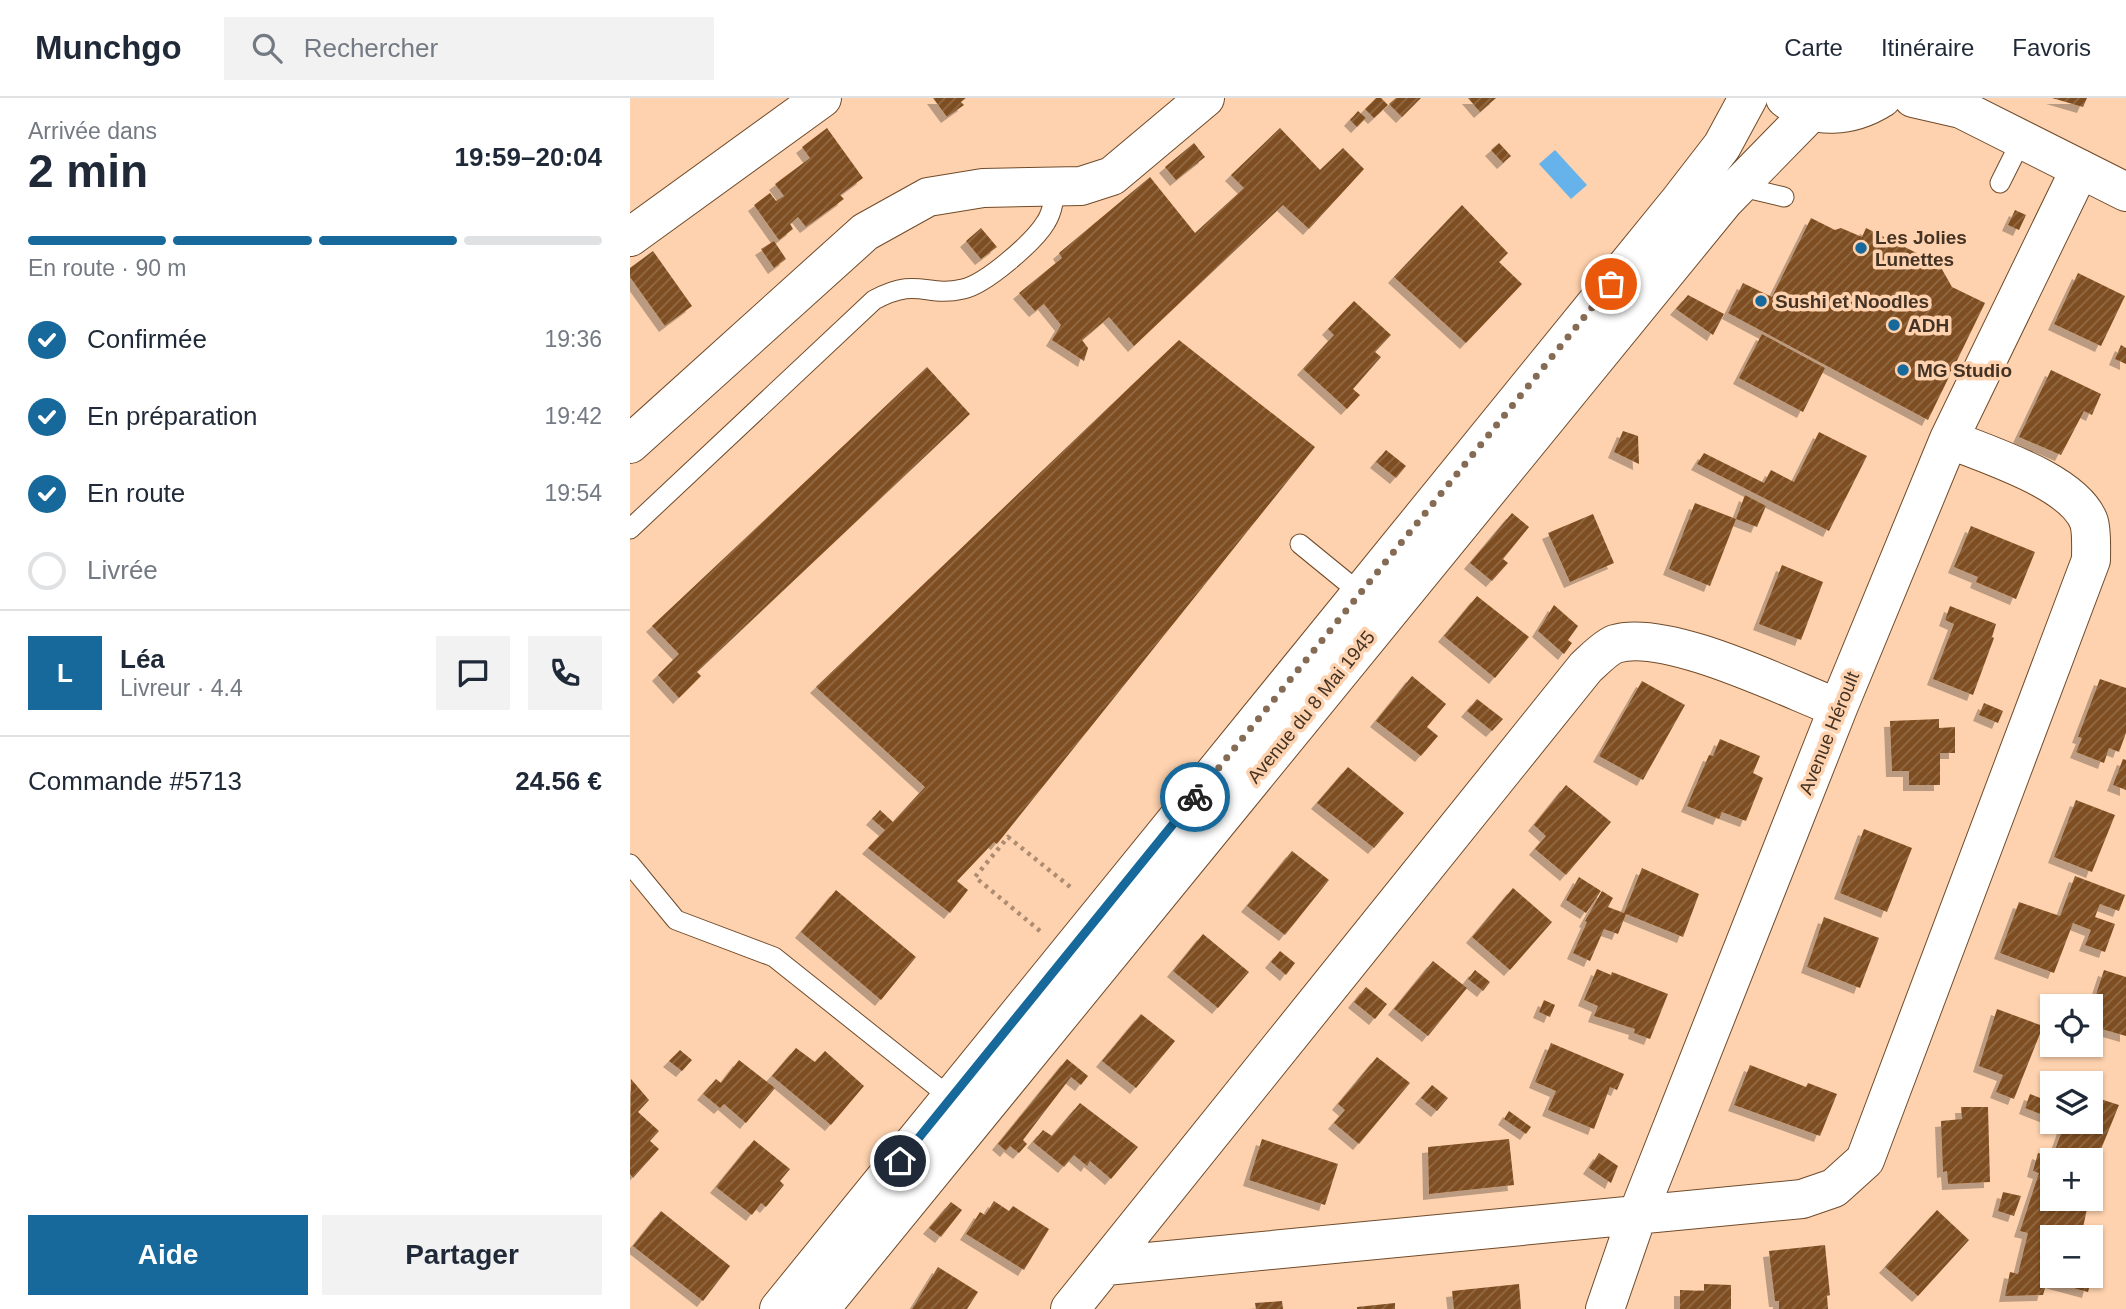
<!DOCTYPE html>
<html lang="fr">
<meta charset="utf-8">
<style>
:root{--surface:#fff;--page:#f2f2f3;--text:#1f2937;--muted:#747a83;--line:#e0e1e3;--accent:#16699a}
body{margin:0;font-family:Arial,sans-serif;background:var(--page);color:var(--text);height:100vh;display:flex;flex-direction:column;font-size:26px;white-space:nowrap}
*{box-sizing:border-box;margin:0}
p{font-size:23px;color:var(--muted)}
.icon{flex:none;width:38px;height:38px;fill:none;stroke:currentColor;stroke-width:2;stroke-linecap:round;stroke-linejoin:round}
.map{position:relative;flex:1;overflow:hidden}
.sheet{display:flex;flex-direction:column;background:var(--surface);width:630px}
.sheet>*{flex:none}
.fabs{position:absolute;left:1410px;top:896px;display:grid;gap:14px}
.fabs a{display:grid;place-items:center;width:63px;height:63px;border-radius:0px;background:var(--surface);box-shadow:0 2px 5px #0004;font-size:35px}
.pin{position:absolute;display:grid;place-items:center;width:60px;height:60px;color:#fff;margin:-30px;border:4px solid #fff;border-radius:50%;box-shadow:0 2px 7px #0007}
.courier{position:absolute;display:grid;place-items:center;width:70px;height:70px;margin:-35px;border:5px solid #16699a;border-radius:50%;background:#fff;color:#222;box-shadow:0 2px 9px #0007}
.headline em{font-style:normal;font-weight:700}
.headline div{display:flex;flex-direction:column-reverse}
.headline{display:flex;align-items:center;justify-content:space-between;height:119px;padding:0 28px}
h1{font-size:46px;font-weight:700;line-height:52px}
.bar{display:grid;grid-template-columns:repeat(4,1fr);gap:10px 7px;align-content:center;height:84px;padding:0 28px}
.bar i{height:9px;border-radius:5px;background:var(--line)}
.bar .active{background:var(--accent)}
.bar p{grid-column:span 4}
.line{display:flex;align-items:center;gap:18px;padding:0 28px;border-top:2px solid var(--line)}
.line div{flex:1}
.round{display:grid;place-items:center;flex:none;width:74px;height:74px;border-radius:0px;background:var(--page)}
ol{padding:0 28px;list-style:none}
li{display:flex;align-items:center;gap:21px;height:77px}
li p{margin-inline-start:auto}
li .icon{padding:7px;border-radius:50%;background:var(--accent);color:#fff;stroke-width:4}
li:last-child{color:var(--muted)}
li i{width:38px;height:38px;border:4px solid var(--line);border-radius:50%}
.action{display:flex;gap:14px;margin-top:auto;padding:14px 28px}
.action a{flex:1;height:80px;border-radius:0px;background:var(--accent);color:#fff;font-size:28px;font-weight:700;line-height:80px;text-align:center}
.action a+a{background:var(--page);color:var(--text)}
header{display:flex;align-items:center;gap:42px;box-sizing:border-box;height:98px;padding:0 35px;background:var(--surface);border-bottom:2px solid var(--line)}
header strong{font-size:33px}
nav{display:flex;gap:38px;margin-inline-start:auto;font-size:24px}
.search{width:490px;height:63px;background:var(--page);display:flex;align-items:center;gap:18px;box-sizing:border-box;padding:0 24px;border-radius:0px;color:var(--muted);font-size:26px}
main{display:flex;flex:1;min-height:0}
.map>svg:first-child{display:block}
</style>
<header>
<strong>Munchgo</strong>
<div class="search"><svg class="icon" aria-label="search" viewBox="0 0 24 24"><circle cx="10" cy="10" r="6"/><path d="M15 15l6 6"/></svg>Rechercher</div>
<nav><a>Carte</a><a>Itinéraire</a><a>Favoris</a></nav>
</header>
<main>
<section class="sheet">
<div class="headline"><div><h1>2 min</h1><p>Arrivée dans</p></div><em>19:59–20:04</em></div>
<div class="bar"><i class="active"></i><i class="active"></i><i class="active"></i><i></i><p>En route · 90 m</p></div>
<ol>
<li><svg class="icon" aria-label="check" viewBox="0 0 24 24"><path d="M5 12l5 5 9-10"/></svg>Confirmée<p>19:36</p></li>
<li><svg class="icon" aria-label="check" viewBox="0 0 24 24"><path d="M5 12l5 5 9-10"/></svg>En préparation<p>19:42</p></li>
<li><svg class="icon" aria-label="check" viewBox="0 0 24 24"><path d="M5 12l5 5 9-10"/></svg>En route<p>19:54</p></li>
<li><i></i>Livrée</li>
</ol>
<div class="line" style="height:126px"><b class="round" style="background:var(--accent);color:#fff">L</b><div><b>Léa</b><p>Livreur · 4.4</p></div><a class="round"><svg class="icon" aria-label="chat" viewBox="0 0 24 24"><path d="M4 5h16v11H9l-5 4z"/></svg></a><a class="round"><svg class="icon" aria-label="phone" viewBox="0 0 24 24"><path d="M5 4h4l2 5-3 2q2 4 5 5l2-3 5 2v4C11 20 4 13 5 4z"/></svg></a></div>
<div class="line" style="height:91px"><div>Commande #5713</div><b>24.56 €</b></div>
<div class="action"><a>Aide</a><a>Partager</a></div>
</section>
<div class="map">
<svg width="1496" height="1211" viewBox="0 0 1496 1211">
<defs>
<pattern id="building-hatch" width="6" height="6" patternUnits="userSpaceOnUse" patternTransform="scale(1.75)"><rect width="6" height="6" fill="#7f4e20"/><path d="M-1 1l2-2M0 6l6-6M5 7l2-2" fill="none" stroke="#916b47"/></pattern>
<filter id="shadow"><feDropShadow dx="-6" dy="6" stdDeviation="0" flood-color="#0004"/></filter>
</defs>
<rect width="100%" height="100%" fill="#fed2ae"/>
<path fill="#66b3eb" d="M 925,52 L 957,87 L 941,101 L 909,66 Z"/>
<path fill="url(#building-hatch)" filter="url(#shadow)" d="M 303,0 L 336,0 L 331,4 L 334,7 L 317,19 Z
M 746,0 L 751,0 L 758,7 L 744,20 L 735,11 Z
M 766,0 L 791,0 L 772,19 L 759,6 Z
M 838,0 L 866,0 L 850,14 Z
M 1422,0 L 1457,0 L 1453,9 Z
M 728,13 L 736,20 L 727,29 L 720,22 Z
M 197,30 L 233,80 L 210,97 L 214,101 L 176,129 L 168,119 L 160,126 L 163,131 L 149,142 L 124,107 L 140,95 L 146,103 L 154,98 L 145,86 L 180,60 L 172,49 Z
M 650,30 L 690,72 L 713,50 L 734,71 L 679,131 L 653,107 L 504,248 L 479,219 L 452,242 L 458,250 L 454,263 L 422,242 L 431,227 L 414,206 L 405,213 L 389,195 L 432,160 L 429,155 L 520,79 L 565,135 L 614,90 L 601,77 Z
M 564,45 L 575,59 L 546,82 L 535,69 Z
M 869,45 L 881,58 L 873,65 L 861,52 Z
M 832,107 L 878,155 L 869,164 L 892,186 L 836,245 L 764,179 Z
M 1385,112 L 1396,117 L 1389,132 L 1378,127 Z
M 1181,120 L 1205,132 L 1211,130 L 1232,139 L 1236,130 L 1309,166 L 1322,189 L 1355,205 L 1298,322 L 1098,215 L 1113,185 L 1142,199 Z
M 351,130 L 367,149 L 351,161 L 336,143 Z
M 144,143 L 156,161 L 144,170 L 131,151 Z
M 23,153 L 62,208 L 35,228 L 0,179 L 0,170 Z
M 1448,175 L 1495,198 L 1471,248 L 1424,226 Z
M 1058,197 L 1094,216 L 1083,237 L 1046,211 Z
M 724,203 L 761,237 L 745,254 L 751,259 L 723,291 L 730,297 L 717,311 L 673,271 L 704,237 L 698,231 Z
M 1132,236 L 1195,270 L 1173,314 L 1109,280 Z
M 549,242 L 685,349 L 367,746 L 364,744 L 327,783 L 338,792 L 320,815 L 238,750 L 255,732 L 242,721 L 250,712 L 263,724 L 295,689 L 186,589 Z
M 1491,247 L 1496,250 L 1496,266 L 1485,261 Z
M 297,269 L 340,316 L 67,574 L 71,578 L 49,600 L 28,577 L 49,556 L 22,528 Z
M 1421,272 L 1471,296 L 1462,317 L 1454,313 L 1431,357 L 1389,339 Z
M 993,333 L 1008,338 L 1009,366 L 984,354 Z
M 1189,334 L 1237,358 L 1199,433 L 1067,366 L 1074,355 L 1134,385 L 1141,372 L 1164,384 Z
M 756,352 L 776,368 L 766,380 L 746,364 Z
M 1115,397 L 1136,408 L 1127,429 L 1106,421 Z
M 1065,405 L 1106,421 L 1080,488 L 1039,471 Z
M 882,415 L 899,429 L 873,461 L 878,465 L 862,483 L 840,465 Z
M 963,416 L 984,465 L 940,484 L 918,435 Z
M 1341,428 L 1405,454 L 1386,501 L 1346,484 L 1348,479 L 1324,469 Z
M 1152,467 L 1193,484 L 1171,542 L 1129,526 Z
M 847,498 L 899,539 L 865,580 L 814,538 Z
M 924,507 L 948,528 L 938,542 L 942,545 L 934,556 L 908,533 Z
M 1320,508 L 1366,526 L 1362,539 L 1364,540 L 1343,597 L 1303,581 L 1324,526 L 1315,522 Z
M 782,578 L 816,606 L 797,629 L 808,638 L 791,658 L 746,623 Z
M 1470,581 L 1496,590 L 1496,635 L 1489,654 L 1479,650 L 1474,665 L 1446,654 L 1452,640 L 1448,639 Z
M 1012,583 L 1055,607 L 1013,682 L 969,658 Z
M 847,601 L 873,621 L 862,633 L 837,613 Z
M 1354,605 L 1373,613 L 1368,625 L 1349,617 Z
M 1309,621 L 1309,630 L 1325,629 L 1325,655 L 1310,655 L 1310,687 L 1279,687 L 1279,673 L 1262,673 L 1260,623 Z
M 1090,641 L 1130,658 L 1123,675 L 1133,680 L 1116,723 L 1092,714 L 1089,721 L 1057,708 L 1079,657 L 1083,658 Z
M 1493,661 L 1496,662 L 1496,692 L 1483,687 Z
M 718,669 L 774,715 L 744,750 L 687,705 Z
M 936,687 L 981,724 L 936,777 L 905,751 L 916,738 L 904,727 Z
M 1446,702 L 1485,717 L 1462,774 L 1424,759 Z
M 1234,731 L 1282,750 L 1257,814 L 1210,795 Z
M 662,753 L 699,782 L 655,837 L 617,808 Z
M 1012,770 L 1069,796 L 1053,839 L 996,816 L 988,836 L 974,831 L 960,863 L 943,855 L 957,824 L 955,823 L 972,793 L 983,800 L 978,809 L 994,815 Z
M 1445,778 L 1495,797 L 1489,813 L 1470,806 L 1465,819 L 1485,826 L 1475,854 L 1455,847 L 1461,832 L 1443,825 L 1424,875 L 1370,855 L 1389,804 L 1430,818 Z
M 949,779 L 971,793 L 956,815 L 936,802 Z
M 883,790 L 922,824 L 880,872 L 842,839 Z
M 206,792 L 286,859 L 251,902 L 171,834 Z
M 1194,819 L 1249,840 L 1230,890 L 1177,869 Z
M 573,836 L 619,874 L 588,910 L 543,873 Z
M 650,853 L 665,865 L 656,877 L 641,864 Z
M 803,863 L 837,890 L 798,938 L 764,911 Z
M 967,871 L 981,877 L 982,874 L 1038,896 L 1020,941 L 1004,935 L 1005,931 L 964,918 L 968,908 L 954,902 Z
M 845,872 L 860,884 L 853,893 L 838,881 Z
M 1474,872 L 1496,879 L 1496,938 L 1461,928 L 1461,912 Z
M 736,889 L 757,906 L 745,921 L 724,904 Z
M 914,902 L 925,907 L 920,919 L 909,914 Z
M 1367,911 L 1413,928 L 1384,1001 L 1366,994 L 1373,977 L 1349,968 Z
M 511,916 L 545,943 L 506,990 L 472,963 Z
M 921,945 L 994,976 L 987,992 L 980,989 L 964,1031 L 918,1012 L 926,993 L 905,984 Z
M 166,950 L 185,964 L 195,953 L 234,988 L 201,1027 L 142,978 Z
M 50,952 L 62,962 L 52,973 L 39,963 Z
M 747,959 L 780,985 L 729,1046 L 704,1025 L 715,1012 L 708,1006 Z
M 437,961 L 458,978 L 451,987 L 441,979 L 393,1042 L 397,1046 L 389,1055 L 380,1048 L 376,1053 L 368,1046 Z
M 109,962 L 145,990 L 116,1025 L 94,1006 L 90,1010 L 73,996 L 86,981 L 91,985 Z
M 1120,967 L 1176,989 L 1178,985 L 1207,996 L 1190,1038 L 1104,1007 Z
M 1,981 L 19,1002 L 8,1014 L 29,1033 L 20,1043 L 29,1051 L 3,1080 L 0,1076 Z
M 802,987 L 818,1000 L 807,1013 L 791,1000 Z
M 1400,996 L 1423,1005 L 1418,1019 L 1395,1010 Z
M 1461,998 L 1489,1007 L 1465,1066 L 1425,1052 L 1435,1024 L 1461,1024 Z
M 450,1005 L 508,1049 L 481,1081 L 460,1063 L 457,1068 L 444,1057 L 434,1069 L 403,1044 L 413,1032 L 422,1038 Z
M 1331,1009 L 1358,1009 L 1360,1084 L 1318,1086 L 1317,1073 L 1313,1074 L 1311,1023 L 1332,1021 Z
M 879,1013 L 901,1029 L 896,1036 L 874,1021 Z
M 632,1041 L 708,1066 L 695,1107 L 619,1082 Z
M 879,1041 L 884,1087 L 799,1096 L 798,1049 Z
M 124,1042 L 160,1071 L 150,1083 L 154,1087 L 136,1109 L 131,1105 L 122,1117 L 86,1089 Z
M 969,1055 L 988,1068 L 981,1085 L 959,1070 Z
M 1408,1055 L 1428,1062 L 1423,1062 L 1423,1101 L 1458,1106 L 1451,1139 L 1423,1139 L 1423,1178 L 1461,1178 L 1461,1150 L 1469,1152 L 1458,1194 L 1417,1183 L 1413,1197 L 1375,1198 L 1380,1174 L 1388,1176 L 1398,1135 L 1390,1133 L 1409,1075 L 1403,1073 Z
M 1373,1094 L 1391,1098 L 1384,1118 L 1368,1113 Z
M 364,1103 L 379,1113 L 383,1108 L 419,1131 L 394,1172 L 336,1136 L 350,1114 L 355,1117 Z
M 321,1104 L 332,1112 L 311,1139 L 299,1130 Z
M 1307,1112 L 1339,1142 L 1288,1198 L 1255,1169 Z
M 31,1113 L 100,1168 L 73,1203 L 3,1148 Z
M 1195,1147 L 1200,1197 L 1197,1198 L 1198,1211 L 1149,1211 L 1149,1203 L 1145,1203 L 1139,1153 Z
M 308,1169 L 348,1194 L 337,1211 L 282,1211 Z
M 889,1186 L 891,1211 L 824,1211 L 822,1193 Z
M 1074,1186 L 1101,1187 L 1101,1211 L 1050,1211 L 1050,1192 L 1074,1193 Z
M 652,1203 L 653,1211 L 626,1211 L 625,1205 Z
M 765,1205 L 765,1211 L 727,1211 L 727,1209 Z"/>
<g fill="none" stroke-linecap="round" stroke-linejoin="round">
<defs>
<path id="service" d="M 1370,85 L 1392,41
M 1108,88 L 1154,99
M 0,431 L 244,202 C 289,178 295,200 333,191 C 356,186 404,144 416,124 C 423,113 424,100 425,87
M 670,446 L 730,495
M 0,766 L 46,822 L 144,859 L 321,1000"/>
<path id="minor" d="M 0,139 L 192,0
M 0,346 L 235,134 L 298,99 L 353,90 L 451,88 L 482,78 L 575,0
M 476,1168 L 1172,1101 L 1204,1090 L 1235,1062 L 1461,462 C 1461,451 1462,434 1459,424 C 1444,383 1357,357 1319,341
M 440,1211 L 956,569 C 964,562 975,550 985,546 C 1036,530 1156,590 1208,610
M 975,1211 L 1007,1118 L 1208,610 L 1319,341 L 1450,71"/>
<path id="tertiary" d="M 1283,0 L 1331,11 L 1496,94"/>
<path id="secondary" d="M 1155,0 C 1184,23 1222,19 1252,0
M 149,1211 L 1051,101 L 1092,48 L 1118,0
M 190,1211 L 1094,103 L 1181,14"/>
</defs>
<use href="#service" stroke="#704b2a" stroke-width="21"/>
<use href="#minor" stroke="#704b2a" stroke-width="40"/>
<use href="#tertiary" stroke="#704b2a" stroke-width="40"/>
<use href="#secondary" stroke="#704b2a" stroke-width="40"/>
<path stroke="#ad8c72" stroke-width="4.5" stroke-dasharray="3.5 5" stroke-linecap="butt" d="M 410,833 L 345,779 L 378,739 L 444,792"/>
<use href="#service" stroke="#fff" stroke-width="19"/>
<use href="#minor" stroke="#fff" stroke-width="38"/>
<use href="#tertiary" stroke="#fff" stroke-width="38"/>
<use href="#secondary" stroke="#fff" stroke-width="38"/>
</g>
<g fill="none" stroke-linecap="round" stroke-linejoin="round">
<path stroke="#856b54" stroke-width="7" stroke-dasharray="0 12.6" d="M 565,699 L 981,186"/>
<path stroke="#16699a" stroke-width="9" d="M 270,1063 L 565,699"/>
</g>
<g fill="#16699a" stroke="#fed2ae" stroke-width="2.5">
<circle cx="1231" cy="150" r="7"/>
<circle cx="1131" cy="203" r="7"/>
<circle cx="1264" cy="227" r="7"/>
<circle cx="1273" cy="272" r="7"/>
</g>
<g text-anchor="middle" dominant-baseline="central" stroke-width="7" stroke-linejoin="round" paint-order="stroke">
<g font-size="19" font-weight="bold" fill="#443324" stroke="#fed2ae" text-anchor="start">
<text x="1245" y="139">Les Jolies<tspan x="1245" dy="22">Lunettes</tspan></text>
<text x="1145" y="203">Sushi et Noodles</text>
<text x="1278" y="227">ADH</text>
<text x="1287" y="272">MG Studio</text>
</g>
<g font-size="19" fill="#443324" stroke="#fed2ae">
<text transform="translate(681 609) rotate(-51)">Avenue du 8 Mai 1945</text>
<text transform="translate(1199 635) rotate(-68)">Avenue Héroult</text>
</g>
</g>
</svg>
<div class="fabs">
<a><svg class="icon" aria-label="locate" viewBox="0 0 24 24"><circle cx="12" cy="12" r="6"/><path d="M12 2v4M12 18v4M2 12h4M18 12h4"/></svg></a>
<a><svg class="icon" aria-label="layers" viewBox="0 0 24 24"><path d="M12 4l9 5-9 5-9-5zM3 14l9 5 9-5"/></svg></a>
<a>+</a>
<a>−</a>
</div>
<div class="pin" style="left:981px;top:186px;background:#ea580c"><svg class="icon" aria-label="bag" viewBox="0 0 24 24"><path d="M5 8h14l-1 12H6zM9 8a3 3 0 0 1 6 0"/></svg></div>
<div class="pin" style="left:270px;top:1063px;background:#1f2937"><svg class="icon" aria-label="home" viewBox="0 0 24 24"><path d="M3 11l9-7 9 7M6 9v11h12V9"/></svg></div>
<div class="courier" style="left:565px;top:699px"><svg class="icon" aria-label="bike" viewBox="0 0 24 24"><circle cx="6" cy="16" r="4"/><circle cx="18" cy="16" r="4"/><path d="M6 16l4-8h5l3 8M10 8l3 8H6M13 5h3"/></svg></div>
</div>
</main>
